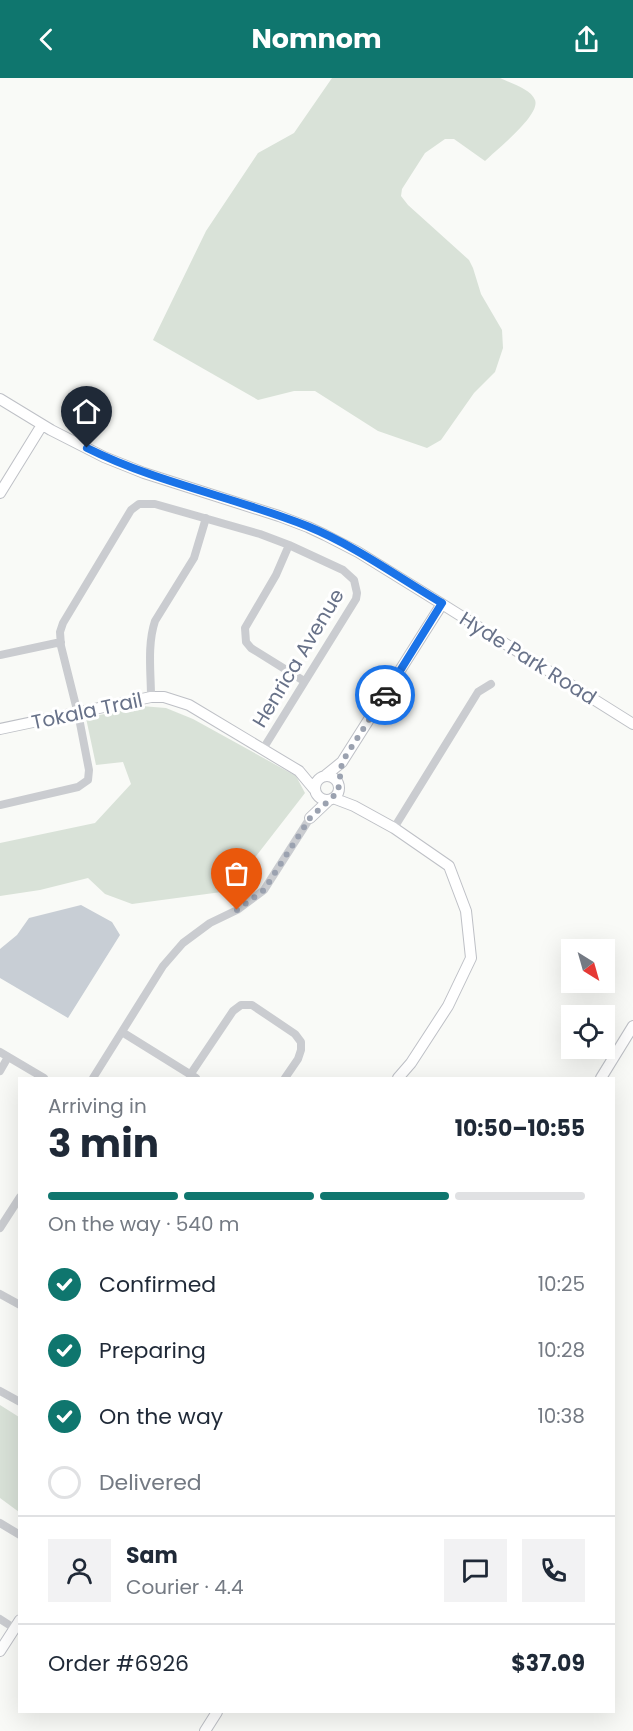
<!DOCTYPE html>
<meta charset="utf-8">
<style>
:root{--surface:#fff;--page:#f2f2f3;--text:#1f2937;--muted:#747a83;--line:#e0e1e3;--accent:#0f766e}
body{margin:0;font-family:Poppins,sans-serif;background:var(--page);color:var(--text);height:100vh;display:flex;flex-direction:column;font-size:22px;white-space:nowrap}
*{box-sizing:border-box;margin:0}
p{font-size:20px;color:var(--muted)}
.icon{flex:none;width:33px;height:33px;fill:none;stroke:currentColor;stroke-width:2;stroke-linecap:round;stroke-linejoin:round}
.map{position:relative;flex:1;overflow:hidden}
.panel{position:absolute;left:18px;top:999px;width:597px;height:636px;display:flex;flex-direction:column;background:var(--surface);border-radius:0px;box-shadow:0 6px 24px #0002}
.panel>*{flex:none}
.needle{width:39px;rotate:143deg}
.tools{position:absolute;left:561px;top:861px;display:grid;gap:12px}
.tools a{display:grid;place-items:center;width:54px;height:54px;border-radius:0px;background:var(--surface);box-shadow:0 6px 24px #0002;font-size:30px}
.pin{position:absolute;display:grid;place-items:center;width:51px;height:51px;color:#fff;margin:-62px -26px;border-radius:50% 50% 50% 0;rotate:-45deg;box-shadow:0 0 6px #0007}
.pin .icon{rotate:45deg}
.courier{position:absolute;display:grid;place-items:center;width:60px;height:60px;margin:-30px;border:4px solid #1a73e8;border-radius:50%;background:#fff;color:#222;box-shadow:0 2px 8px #0007}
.summary em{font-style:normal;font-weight:700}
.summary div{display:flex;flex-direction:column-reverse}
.summary{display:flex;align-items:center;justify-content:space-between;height:102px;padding:0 30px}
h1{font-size:39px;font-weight:700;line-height:45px}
.bar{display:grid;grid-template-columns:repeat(4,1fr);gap:9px 6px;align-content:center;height:72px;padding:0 30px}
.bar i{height:8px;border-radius:4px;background:var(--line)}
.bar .selected{background:var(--accent)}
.bar p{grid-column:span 4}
.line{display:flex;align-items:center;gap:15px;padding:0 30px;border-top:2px solid var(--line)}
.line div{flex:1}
.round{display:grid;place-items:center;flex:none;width:63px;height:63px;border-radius:0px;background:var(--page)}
ol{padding:0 30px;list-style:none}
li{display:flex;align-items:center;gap:18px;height:66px}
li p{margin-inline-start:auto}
li .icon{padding:6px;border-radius:50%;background:var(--accent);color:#fff;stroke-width:4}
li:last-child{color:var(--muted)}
li i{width:33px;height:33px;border:3px solid var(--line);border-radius:50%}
header{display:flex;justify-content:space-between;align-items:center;height:78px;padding:0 30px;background:var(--accent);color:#fff;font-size:27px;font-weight:700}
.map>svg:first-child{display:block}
</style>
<header><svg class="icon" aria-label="back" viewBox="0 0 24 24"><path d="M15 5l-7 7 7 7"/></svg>Nomnom<svg class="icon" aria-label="share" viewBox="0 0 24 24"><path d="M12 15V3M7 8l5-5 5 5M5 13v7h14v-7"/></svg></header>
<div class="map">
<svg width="633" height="1653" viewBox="0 0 633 1653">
<rect width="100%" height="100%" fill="#f9faf7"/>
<path fill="#d9e2d8" d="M 332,0 L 500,0 C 510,5 531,11 535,22 C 541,37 496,72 485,83 L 454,61 L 445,61 L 425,75 L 402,111 L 401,118 L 408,127 L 469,182 L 473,190 L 481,216 L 502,252 L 503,270 L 495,294 L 474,315 L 441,362 L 427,370 L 378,353 L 315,313 L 294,313 L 258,322 L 153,262 L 206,153 L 258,75 L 294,55 Z
M 141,628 L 166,630 L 193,641 L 296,698 L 305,715 L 229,813 L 132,826 L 105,816 L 88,800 L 40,812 L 0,818 L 0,765 L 95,745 L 131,706 L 123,684 L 96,687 L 86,640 Z
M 0,1327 L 19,1339 L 19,1434 L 0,1420 Z"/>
<path fill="#c8ced5" d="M 81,827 L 112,844 L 120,857 L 68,940 L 0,900 L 0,871 L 17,857 L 29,840 Z"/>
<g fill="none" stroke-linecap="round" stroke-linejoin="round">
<defs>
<path id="secondary" d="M 0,321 L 51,352 L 104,379 L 144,395 L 279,438 L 308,449 L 325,457 L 358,474 L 442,526 L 633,646
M 0,415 L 42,347
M 0,651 L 151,619 L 164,619 L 189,627 L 299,693 L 314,711
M 326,697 L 342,684 L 442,526
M315 710a12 12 0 1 1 24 0a12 12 0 1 1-24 0Z
M 333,720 L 354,728 L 394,750 L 449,788 L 466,833 L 471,880 L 448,928 L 411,985 L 398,1000
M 310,740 L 329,722
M 601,1000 L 633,948
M 0,1573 L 20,1542
M 205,1653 L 217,1634"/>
</defs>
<use href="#secondary" stroke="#bec0c6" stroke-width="12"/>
<path stroke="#caccd0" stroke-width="8" d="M 289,467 L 276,497 L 245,550 L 246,564 L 251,570 L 304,603
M 0,577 L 61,564
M 151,619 C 151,595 147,567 155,543 L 194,480 L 206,440
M 0,727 L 78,709 L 88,702 L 89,692 L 79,640 L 61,568 L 60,554 L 63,545 L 131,432 L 139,426 L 155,426 L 260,456 L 289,467 L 343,492 L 354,502 L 357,515 L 356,521 L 263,671
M 394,750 L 478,614 L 491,606
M 122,954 L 196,1000
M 0,974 L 44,1000
M 0,993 L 8,979
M 190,997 L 233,933 L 241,927 L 252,927 L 295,956 L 301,964 L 301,972 L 298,981 L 285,1000
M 93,1000 L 163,888 L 183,865 L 210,845 L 237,832 L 264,812 L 310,740
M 0,1150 L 20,1119
M 0,1216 L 20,1227
M 0,1313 L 20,1324
M 0,1445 L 20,1457
M 0,1541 L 14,1550"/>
<use href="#secondary" stroke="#fff" stroke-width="10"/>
</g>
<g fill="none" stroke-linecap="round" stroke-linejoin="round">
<path stroke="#9ba2b0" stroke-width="6" stroke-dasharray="0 10.8" d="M 237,832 L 264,812 L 310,740 L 338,714 L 342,684 L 385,617"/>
<path stroke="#1a73e8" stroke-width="8" d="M 87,370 C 157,405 234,419 307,448 C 354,467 398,499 442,525 L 385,617"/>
</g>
<g text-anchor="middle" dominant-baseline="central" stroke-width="6" stroke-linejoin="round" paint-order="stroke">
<g font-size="20" fill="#687289" stroke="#fff">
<text transform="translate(298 580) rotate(-59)">Henrica Avenue</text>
<text transform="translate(528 580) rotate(32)">Hyde Park Road</text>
<text transform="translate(87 633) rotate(-12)">Tokala Trail</text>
</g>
</g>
</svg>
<div class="tools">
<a><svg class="needle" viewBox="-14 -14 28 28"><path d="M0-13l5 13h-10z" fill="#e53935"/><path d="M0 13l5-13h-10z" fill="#747a83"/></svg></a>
<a><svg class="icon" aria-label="locate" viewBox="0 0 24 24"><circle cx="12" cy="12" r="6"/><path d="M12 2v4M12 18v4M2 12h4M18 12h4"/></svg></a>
</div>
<div class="pin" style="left:237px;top:832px;background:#ea580c"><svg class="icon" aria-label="bag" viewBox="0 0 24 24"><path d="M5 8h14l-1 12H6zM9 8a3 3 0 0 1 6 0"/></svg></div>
<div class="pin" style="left:87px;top:370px;background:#1f2937"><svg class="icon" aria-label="home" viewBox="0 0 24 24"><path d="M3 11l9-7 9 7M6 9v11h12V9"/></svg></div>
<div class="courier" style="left:385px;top:617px"><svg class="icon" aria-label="car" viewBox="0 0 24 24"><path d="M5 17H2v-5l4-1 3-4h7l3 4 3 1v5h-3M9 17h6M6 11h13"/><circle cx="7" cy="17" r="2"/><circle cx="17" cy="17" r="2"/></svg></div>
<section class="panel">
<div class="summary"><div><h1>3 min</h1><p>Arriving in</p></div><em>10:50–10:55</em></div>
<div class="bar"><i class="selected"></i><i class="selected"></i><i class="selected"></i><i></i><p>On the way · 540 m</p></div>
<ol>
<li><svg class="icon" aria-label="check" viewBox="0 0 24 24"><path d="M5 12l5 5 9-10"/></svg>Confirmed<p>10:25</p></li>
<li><svg class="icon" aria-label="check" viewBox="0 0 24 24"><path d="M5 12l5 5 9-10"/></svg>Preparing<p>10:28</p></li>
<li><svg class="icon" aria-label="check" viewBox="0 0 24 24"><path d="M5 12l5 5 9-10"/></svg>On the way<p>10:38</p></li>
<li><i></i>Delivered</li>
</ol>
<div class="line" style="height:108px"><a class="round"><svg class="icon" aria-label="person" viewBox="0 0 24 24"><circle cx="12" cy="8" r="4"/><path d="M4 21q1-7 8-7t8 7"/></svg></a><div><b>Sam</b><p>Courier · 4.4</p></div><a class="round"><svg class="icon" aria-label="chat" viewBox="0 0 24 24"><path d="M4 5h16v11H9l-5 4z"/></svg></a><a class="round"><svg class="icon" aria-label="phone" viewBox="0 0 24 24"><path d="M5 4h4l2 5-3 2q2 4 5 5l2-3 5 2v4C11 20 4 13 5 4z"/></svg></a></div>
<div class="line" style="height:78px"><div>Order #6926</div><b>$37.09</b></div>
</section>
</div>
